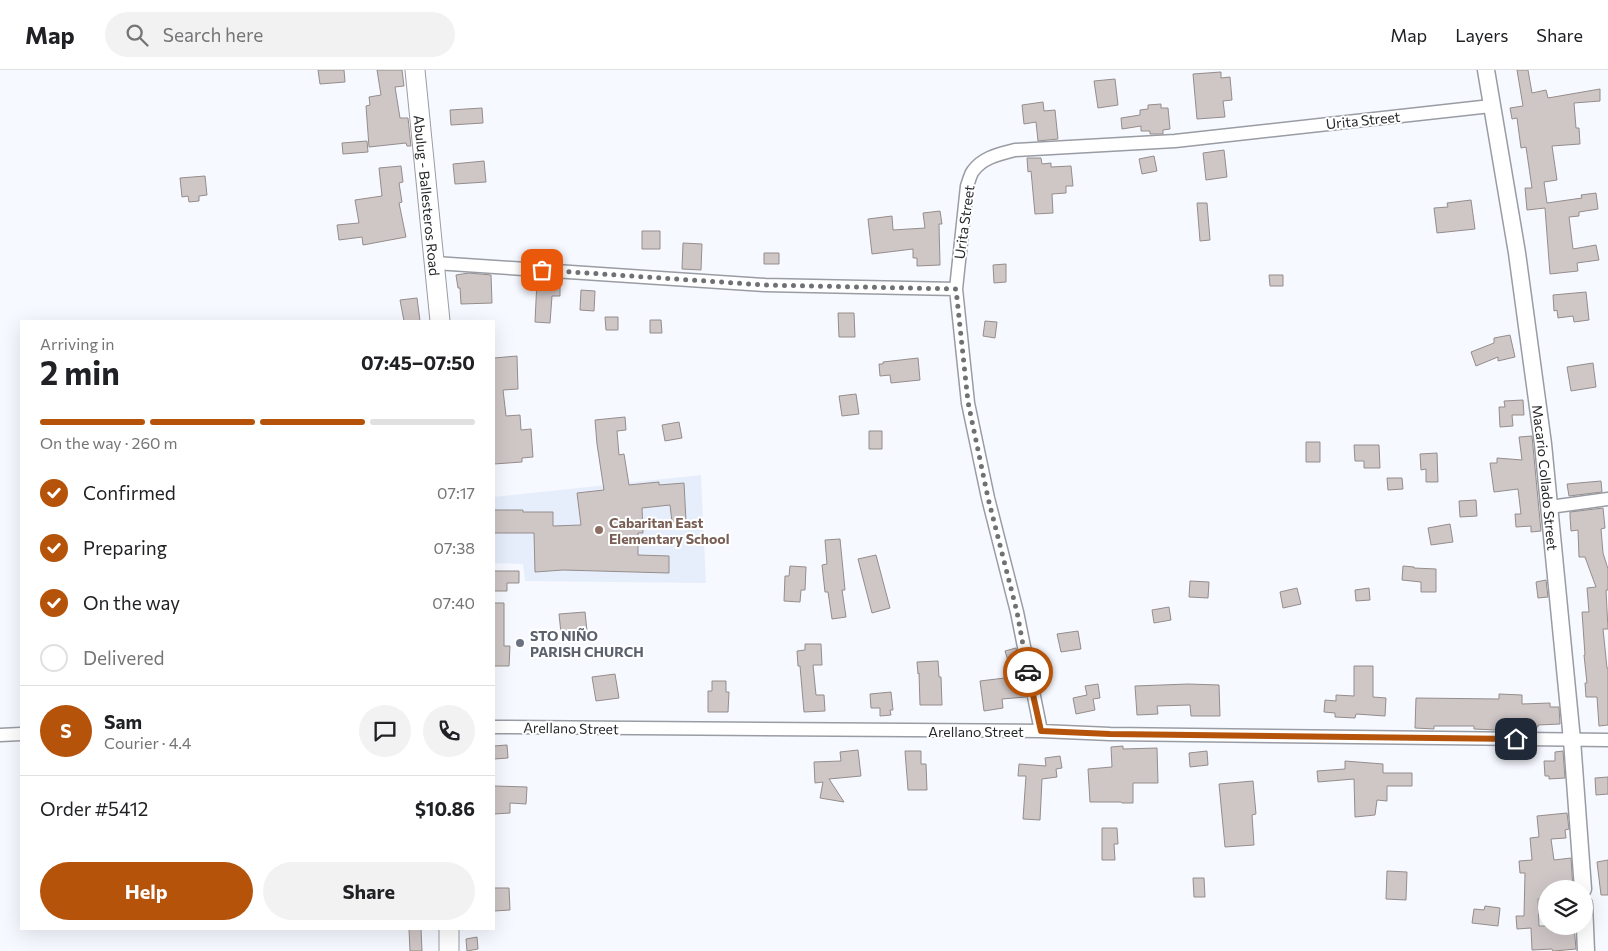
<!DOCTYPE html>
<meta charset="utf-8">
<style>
:root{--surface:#fff;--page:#f2f2f2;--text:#202124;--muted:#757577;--line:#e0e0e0;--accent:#b45309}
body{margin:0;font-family:Commissioner,sans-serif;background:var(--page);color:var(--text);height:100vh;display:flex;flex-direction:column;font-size:19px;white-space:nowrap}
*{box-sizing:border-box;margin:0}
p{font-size:16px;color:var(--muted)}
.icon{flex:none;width:28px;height:28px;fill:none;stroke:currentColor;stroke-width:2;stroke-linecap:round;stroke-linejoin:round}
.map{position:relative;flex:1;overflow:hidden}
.panel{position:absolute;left:20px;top:250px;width:475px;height:610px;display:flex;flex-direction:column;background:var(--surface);border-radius:0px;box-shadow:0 5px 20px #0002}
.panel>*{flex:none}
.controls{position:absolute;left:1538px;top:810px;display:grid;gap:10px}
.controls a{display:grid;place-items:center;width:55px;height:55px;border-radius:50%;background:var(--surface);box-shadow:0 5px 20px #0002;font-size:25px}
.pin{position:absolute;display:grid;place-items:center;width:42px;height:42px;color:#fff;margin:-21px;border-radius:10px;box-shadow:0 2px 8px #0006}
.courier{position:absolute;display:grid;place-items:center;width:50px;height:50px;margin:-25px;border:4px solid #b45309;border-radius:50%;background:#fff;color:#222;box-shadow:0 1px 6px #0007}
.summary em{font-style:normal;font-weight:700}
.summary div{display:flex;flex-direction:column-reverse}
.summary{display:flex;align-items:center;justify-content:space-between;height:85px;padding:0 20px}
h1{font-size:32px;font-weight:700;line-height:38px}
.bar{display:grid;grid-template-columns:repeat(4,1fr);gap:8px 5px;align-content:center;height:60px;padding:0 20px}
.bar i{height:6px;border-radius:4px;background:var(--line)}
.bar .selected{background:var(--accent)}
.bar p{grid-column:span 4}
.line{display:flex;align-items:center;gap:12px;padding:0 20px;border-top:1px solid var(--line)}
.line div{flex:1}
.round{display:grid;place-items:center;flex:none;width:52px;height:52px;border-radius:26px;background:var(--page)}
ol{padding:0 20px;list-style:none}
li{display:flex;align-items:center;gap:15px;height:55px}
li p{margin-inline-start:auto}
li .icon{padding:5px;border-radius:50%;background:var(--accent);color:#fff;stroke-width:4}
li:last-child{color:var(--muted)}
li i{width:28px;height:28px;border:2px solid var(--line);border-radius:50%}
.action{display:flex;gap:10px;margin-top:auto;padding:10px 20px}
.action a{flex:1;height:58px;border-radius:30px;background:var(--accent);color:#fff;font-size:20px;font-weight:700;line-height:58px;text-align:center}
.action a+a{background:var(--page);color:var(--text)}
header{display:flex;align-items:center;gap:30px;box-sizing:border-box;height:70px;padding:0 25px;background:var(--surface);border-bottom:1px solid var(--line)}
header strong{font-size:24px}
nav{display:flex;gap:28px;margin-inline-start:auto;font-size:18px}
.search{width:350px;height:45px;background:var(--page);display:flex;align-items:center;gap:12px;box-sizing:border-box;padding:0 18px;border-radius:28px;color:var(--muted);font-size:19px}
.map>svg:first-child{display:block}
</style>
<header>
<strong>Map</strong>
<div class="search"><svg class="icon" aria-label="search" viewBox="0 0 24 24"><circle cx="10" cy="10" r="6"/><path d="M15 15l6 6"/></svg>Search here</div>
<nav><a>Map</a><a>Layers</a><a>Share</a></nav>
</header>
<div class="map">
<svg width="1608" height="881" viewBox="0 0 1608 881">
<rect width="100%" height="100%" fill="#f6f9ff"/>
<path fill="#e6eefc" d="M 701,405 L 706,513 L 525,511 L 523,494 L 494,493 L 494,427 Z"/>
<path fill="#cfc6c6" stroke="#958d8c" d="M 318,0 L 344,0 L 345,12 L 320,14 Z
M 377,0 L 402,0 L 404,16 L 395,17 L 400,48 L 408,48 L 411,76 L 407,76 L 406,73 L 369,77 L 366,36 L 370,35 L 369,27 L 381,25 Z
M 1517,0 L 1528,0 L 1532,23 L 1546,20 L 1548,28 L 1600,19 L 1600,31 L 1574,33 L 1576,58 L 1579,58 L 1580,74 L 1552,76 L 1557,110 L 1544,112 L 1547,133 L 1582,128 L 1581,125 L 1596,123 L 1598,139 L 1579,142 L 1579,146 L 1569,147 L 1573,179 L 1596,175 L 1599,190 L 1577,193 L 1578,201 L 1550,204 L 1545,138 L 1527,140 L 1525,118 L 1532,118 L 1526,77 L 1521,78 L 1517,48 L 1512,49 L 1510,38 L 1523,36 Z
M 1221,2 L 1221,8 L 1230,7 L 1232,30 L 1223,31 L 1225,47 L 1197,49 L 1193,4 Z
M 1115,9 L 1118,35 L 1098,38 L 1094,11 Z
M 1043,32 L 1044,41 L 1055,40 L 1058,69 L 1038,71 L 1036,52 L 1024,54 L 1022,35 Z
M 1161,34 L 1161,38 L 1168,38 L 1170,59 L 1163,60 L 1163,64 L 1150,64 L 1150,61 L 1141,61 L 1141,56 L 1122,59 L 1121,48 L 1140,45 L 1140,40 L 1148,39 L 1148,35 Z
M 482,38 L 483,53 L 451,55 L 450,40 Z
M 367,71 L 368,82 L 343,84 L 342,73 Z
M 1224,80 L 1227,107 L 1206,110 L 1203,83 Z
M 1154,86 L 1157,101 L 1142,104 L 1139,89 Z
M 1027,88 L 1041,88 L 1042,94 L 1051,93 L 1051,97 L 1071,96 L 1073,116 L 1066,116 L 1066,123 L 1052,124 L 1053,143 L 1035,144 L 1031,101 L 1028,102 Z
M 484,91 L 486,112 L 455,114 L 453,94 Z
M 401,96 L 403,112 L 399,113 L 402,132 L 399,133 L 406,167 L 363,175 L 362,167 L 339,170 L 337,155 L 359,153 L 355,130 L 382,126 L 379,98 Z
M 205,106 L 207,125 L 199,126 L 199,131 L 189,132 L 188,126 L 182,127 L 180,108 Z
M 1471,130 L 1475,159 L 1437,163 L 1434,138 L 1448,137 L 1447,133 Z
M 1197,133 L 1207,133 L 1210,170 L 1200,171 Z
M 940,141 L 942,154 L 939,154 L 940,195 L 917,196 L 917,188 L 913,188 L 913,179 L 872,184 L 868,149 L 892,146 L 893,160 L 925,158 L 923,143 Z
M 642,161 L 660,161 L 660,179 L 642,179 Z
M 683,173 L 702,174 L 701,200 L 682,199 Z
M 764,183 L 779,183 L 779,194 L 764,194 Z
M 1006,194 L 1006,212 L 994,213 L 993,195 Z
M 469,203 L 491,205 L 492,233 L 461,234 L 460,218 L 458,218 L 456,205 Z
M 1269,205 L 1283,205 L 1283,216 L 1270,216 Z
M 537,210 L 560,211 L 560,226 L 552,226 L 550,253 L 535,252 Z
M 581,220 L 595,221 L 594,241 L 580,240 Z
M 1586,222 L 1589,250 L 1574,252 L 1573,246 L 1558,248 L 1557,240 L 1554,241 L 1553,225 Z
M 417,228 L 420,251 L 404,251 L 400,230 Z
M 838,243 L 854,243 L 855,267 L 839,267 Z
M 605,247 L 618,247 L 618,260 L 606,260 Z
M 650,250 L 661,250 L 662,263 L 650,263 Z
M 985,251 L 997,252 L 995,268 L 983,266 Z
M 1510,265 L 1515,287 L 1498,291 L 1498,287 L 1476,296 L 1471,282 L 1494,273 L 1494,268 Z
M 517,286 L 518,319 L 503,320 L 506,346 L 520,345 L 521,360 L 531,359 L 533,387 L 522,388 L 522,392 L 494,394 L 494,288 Z
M 918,288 L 920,310 L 891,313 L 890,305 L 880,306 L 879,294 L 883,294 L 883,292 Z
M 1593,293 L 1596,317 L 1571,321 L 1567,297 Z
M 856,324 L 859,344 L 842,346 L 839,326 Z
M 1523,330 L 1524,345 L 1512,345 L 1513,356 L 1500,357 L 1499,337 L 1505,337 L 1504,331 Z
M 625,347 L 626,360 L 617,361 L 619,385 L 624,384 L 629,415 L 659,412 L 659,415 L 684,413 L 686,451 L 672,452 L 670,435 L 642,438 L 643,463 L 638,463 L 638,485 L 669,486 L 669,503 L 563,500 L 535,502 L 534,463 L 494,463 L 494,440 L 523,440 L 523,442 L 553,442 L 553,456 L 581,455 L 577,423 L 604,420 L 597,374 L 595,350 Z
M 679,352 L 682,368 L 665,371 L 662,355 Z
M 869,361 L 882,361 L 882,379 L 869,379 Z
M 1532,366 L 1541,461 L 1531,462 L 1531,456 L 1516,457 L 1515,444 L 1521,444 L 1518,419 L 1494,422 L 1490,393 L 1497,393 L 1497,388 L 1522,390 L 1519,367 Z
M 1306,372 L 1320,372 L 1320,392 L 1306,392 Z
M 1354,375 L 1379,375 L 1380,398 L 1364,398 L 1364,391 L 1355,391 Z
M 1437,383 L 1438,412 L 1426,412 L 1426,399 L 1421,400 L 1420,384 Z
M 1387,408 L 1402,408 L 1403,419 L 1388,420 Z
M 1601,411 L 1602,422 L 1569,426 L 1567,414 Z
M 1476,430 L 1477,446 L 1460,447 L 1459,431 Z
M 1603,438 L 1605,458 L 1601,459 L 1603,483 L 1608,499 L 1608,520 L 1606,520 L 1608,559 L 1603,559 L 1607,598 L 1608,598 L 1608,655 L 1599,656 L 1597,627 L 1586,627 L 1585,613 L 1587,613 L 1584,585 L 1585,585 L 1582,542 L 1589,542 L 1587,518 L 1596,517 L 1585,487 L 1579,487 L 1578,460 L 1571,461 L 1570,446 L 1570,442 Z
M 1450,454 L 1453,472 L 1431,475 L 1428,458 Z
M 840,469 L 845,520 L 842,520 L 846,547 L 832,549 L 828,522 L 825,522 L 822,495 L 827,494 L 825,470 Z
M 876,485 L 890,538 L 872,543 L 858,489 Z
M 790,496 L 806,497 L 805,520 L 801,520 L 800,532 L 784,531 L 785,506 L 789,506 Z
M 1403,496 L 1414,497 L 1414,498 L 1436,499 L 1436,522 L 1421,522 L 1421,512 L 1402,510 Z
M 494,501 L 519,501 L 519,513 L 507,513 L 507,521 L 494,521 Z
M 1546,510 L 1548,527 L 1538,528 L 1536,512 Z
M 1190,511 L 1209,512 L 1208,528 L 1189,527 Z
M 1297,518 L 1301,534 L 1283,538 L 1280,522 Z
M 1369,518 L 1370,530 L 1356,531 L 1355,520 Z
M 494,533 L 504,533 L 504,576 L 510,576 L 509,596 L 494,596 Z
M 1169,537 L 1171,550 L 1154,553 L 1152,540 Z
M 585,542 L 587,561 L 561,563 L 559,544 Z
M 1078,561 L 1081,579 L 1061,582 L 1057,564 Z
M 805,574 L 821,574 L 822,595 L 813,595 L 816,625 L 824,625 L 825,641 L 804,642 L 800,596 L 798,596 L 797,581 L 805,580 Z
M 1016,578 L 1026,627 L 1002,629 L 1003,638 L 984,641 L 980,611 L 1013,607 L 1005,581 Z
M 938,591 L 939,607 L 941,607 L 942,635 L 920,635 L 919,603 L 918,604 L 917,592 Z
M 1354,596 L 1373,596 L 1373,627 L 1386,628 L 1385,646 L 1356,644 L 1355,648 L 1335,647 L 1335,643 L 1324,642 L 1325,630 L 1336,631 L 1336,625 L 1354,626 Z
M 615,604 L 619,628 L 596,631 L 592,607 Z
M 712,611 L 726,611 L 726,622 L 729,622 L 728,642 L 708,642 L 708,621 L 712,621 Z
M 1098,614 L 1100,628 L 1093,629 L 1095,640 L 1076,644 L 1073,628 L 1087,625 L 1085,616 Z
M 1188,614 L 1219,615 L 1220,646 L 1191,646 L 1190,635 L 1157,636 L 1158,644 L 1137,645 L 1135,616 Z
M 891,622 L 893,640 L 890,640 L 891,645 L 880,646 L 880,638 L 871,638 L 870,624 Z
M 1499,624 L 1522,625 L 1522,634 L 1550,633 L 1550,637 L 1559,637 L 1560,654 L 1538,655 L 1538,657 L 1518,656 L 1517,661 L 1474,659 L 1474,656 L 1434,656 L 1434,659 L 1415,658 L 1416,628 L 1499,629 Z
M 507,675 L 508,688 L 494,689 L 494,676 Z
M 1123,676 L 1123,679 L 1157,678 L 1158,713 L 1133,713 L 1133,733 L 1122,733 L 1121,732 L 1090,732 L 1088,699 L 1112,697 L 1111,677 Z
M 858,680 L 861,706 L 829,709 L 844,732 L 820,728 L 823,712 L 815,713 L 814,692 L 841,691 L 840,682 Z
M 905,681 L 921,681 L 921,694 L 926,694 L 927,720 L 908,720 Z
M 1207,681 L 1208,695 L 1190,697 L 1189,683 Z
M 1563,681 L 1565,708 L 1549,709 L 1549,706 L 1545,706 L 1544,691 L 1555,691 L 1555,682 Z
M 1060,686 L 1062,698 L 1056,699 L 1057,707 L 1042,709 L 1040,750 L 1023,749 L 1026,706 L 1018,706 L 1019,694 L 1046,696 L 1045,688 Z
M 1345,691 L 1383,694 L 1383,703 L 1412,703 L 1412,716 L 1387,716 L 1387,731 L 1377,730 L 1375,745 L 1355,747 L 1354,709 L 1318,712 L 1317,701 L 1345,699 Z
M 1608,707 L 1608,724 L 1596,725 L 1595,708 Z
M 1253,711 L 1256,744 L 1252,745 L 1254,775 L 1225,777 L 1219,714 Z
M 494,716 L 527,717 L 526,734 L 510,733 L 510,743 L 494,744 Z
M 1567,743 L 1569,759 L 1565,760 L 1566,768 L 1551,769 L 1554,790 L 1571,788 L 1573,819 L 1546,819 L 1546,828 L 1538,829 L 1539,856 L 1574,856 L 1576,879 L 1554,881 L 1553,881 L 1552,879 L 1532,880 L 1531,858 L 1517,859 L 1516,846 L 1524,846 L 1525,803 L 1520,803 L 1519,791 L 1532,790 L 1530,768 L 1539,767 L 1537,746 Z
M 1102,758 L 1117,758 L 1118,774 L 1114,774 L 1115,790 L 1102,790 Z
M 1608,790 L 1608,825 L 1601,825 L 1597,792 Z
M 1387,801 L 1407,802 L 1406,830 L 1386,829 Z
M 1193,808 L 1204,808 L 1205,827 L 1194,827 Z
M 494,818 L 509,818 L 510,840 L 494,841 Z
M 1485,836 L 1500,838 L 1498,856 L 1472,853 L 1474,839 L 1484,840 Z
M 409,859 L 421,859 L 422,881 L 410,881 Z
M 477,867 L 478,879 L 467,881 L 466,869 Z"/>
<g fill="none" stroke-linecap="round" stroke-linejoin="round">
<defs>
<path id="minor" d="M 435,193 L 765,215 L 956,219
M 1550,437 L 1608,429
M 494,657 L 1041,661 L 1110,664 L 1608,670
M 1041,661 L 1017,542 L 988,428 L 968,333 L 956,219 L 967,116 C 969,111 970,105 973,101 C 983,87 1000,84 1015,80 L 1175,71 L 1491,36
M 0,665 L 21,664"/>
<g id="tertiary">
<path id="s1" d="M 1486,0 L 1517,183 L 1543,374 L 1572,670 L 1583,819"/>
<path d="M 1584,834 L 1586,881"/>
</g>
<g id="secondary">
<path id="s2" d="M 415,0 L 440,251"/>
<path d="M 449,881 L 449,859"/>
</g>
</defs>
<use href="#minor" stroke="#999ca3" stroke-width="15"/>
<use href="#tertiary" stroke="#999ca3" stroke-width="19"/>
<use href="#secondary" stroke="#999ca3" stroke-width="21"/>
<use href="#minor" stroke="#fff" stroke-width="12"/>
<use href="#tertiary" stroke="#fff" stroke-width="16"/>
<use href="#secondary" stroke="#fff" stroke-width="19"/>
</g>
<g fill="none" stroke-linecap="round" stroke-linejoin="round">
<path stroke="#6f7175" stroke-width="5" stroke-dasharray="0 9" d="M 542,200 L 765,215 L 956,219 L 968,332 L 988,428 L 1017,542 L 1028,602"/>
<path stroke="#b45309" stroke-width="6" d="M 1028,602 L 1041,661 L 1110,664 L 1516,669"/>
</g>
<circle fill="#8d6e63" stroke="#fff" stroke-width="2" cx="599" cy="460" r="5"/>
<circle fill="#6b7280" stroke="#fff" stroke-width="2" cx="520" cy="573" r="5"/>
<g text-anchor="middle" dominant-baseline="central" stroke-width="4" stroke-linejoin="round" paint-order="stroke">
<g font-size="14" fill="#27282b" stroke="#fff">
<text transform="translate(1363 50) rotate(-6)">Urita Street</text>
<text stroke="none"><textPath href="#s2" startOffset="126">Abulug - Ballesteros Road</textPath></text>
<text transform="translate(964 152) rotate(-82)">Urita Street</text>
<text stroke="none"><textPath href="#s1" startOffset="412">Macario Collado Street</textPath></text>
<text transform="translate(571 658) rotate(1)">Arellano Street</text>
<text x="976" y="661">Arellano Street</text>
</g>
<g font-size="14" font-weight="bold" fill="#785e54" stroke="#fff" text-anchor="start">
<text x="609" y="452">Cabaritan East<tspan x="609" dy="16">Elementary School</tspan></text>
</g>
<g font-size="14" font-weight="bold" fill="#5b616d" stroke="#fff" text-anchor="start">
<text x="530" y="565">STO NIÑO<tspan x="530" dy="16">PARISH CHURCH</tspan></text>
</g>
</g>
</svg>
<div class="controls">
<a><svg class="icon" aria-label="layers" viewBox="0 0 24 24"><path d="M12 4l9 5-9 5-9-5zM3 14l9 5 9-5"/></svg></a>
</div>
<div class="pin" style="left:542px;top:200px;background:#ea580c"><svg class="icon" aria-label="bag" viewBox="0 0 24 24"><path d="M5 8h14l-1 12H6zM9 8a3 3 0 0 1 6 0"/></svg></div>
<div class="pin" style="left:1516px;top:669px;background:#1f2937"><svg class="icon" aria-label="home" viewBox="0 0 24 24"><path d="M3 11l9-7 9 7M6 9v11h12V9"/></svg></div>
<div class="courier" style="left:1028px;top:602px"><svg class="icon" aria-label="car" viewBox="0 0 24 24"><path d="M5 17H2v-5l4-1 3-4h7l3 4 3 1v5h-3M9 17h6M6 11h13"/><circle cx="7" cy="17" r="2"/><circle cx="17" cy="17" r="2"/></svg></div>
<section class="panel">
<div class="summary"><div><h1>2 min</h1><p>Arriving in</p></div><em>07:45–07:50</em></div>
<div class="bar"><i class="selected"></i><i class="selected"></i><i class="selected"></i><i></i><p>On the way · 260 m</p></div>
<ol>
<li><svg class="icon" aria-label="check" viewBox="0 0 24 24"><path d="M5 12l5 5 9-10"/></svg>Confirmed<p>07:17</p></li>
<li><svg class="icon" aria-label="check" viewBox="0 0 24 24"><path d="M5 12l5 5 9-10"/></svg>Preparing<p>07:38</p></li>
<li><svg class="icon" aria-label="check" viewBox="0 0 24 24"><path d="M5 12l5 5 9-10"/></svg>On the way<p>07:40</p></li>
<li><i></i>Delivered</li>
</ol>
<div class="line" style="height:90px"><b class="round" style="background:var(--accent);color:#fff">S</b><div><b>Sam</b><p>Courier · 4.4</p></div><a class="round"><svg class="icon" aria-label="chat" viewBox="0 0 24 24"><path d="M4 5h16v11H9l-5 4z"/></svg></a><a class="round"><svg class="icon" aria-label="phone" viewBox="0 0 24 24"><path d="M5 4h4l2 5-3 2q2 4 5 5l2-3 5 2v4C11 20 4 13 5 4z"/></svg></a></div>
<div class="line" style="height:65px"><div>Order #5412</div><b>$10.86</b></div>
<div class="action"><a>Help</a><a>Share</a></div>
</section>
</div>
